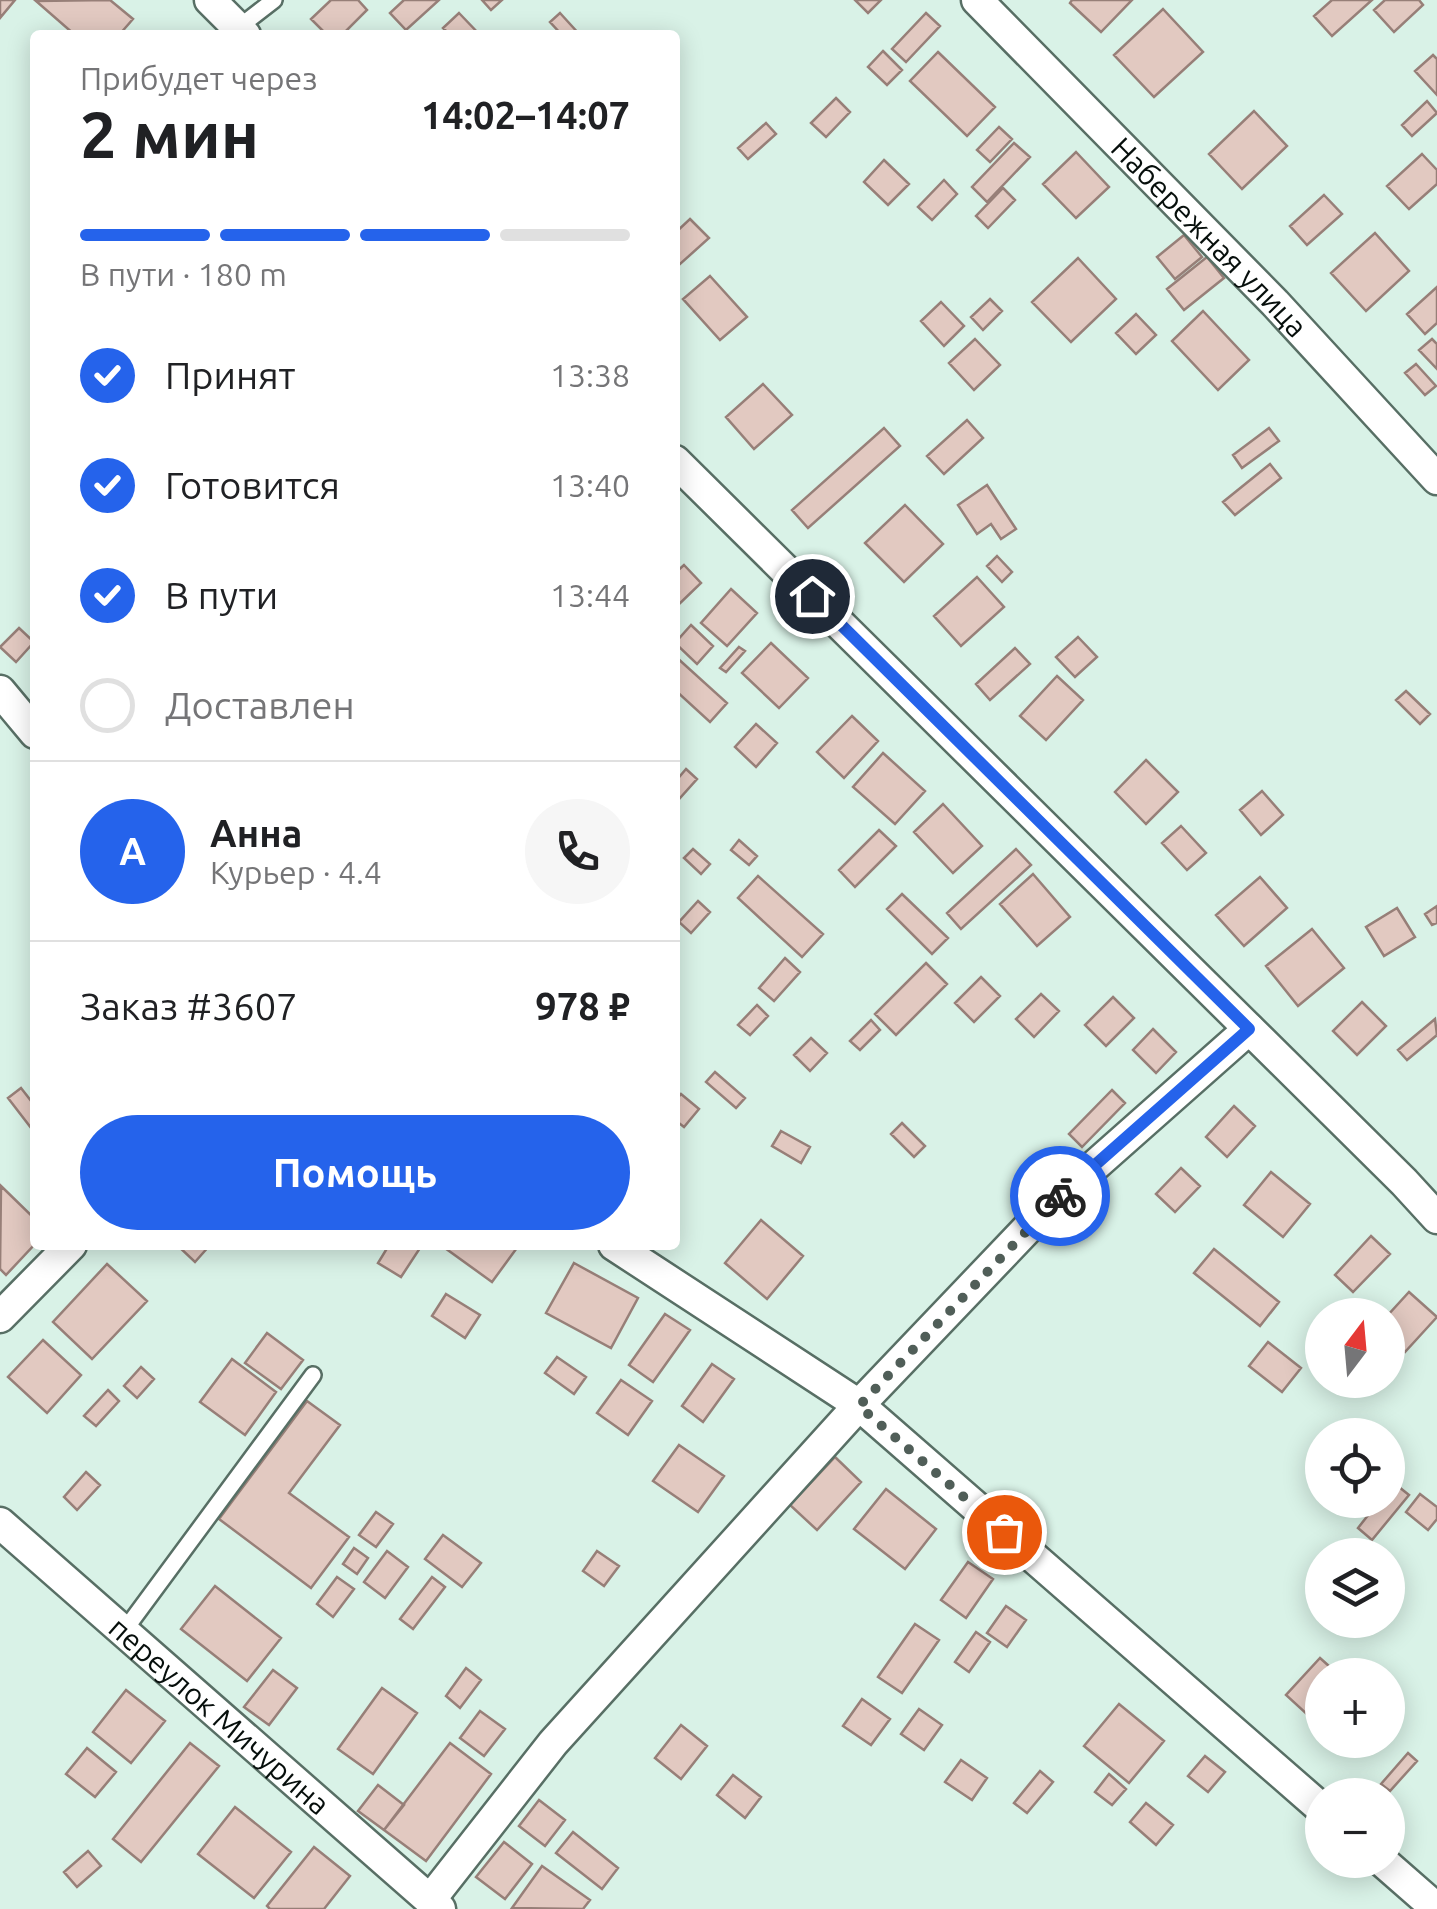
<!DOCTYPE html>
<html lang="ru">
<meta charset="utf-8">
<style>
:root{--surface:#fff;--page:#f6f6f6;--text:#202124;--muted:#757577;--line:#e0e0e0;--accent:#2563eb}
body{margin:0;font-family:Ubuntu,sans-serif;background:var(--page);color:var(--text);height:100vh;display:flex;flex-direction:column;font-size:38px;white-space:nowrap}
*{box-sizing:border-box;margin:0}
p{font-size:32px;color:var(--muted)}
.icon{flex:none;width:55px;height:55px;fill:none;stroke:currentColor;stroke-width:2;stroke-linecap:round;stroke-linejoin:round}
.map{position:relative;flex:1;overflow:hidden}
.details{position:absolute;left:30px;top:30px;width:650px;height:1220px;display:flex;flex-direction:column;background:var(--surface);border-radius:10px;box-shadow:0 5px 25px #0003}
.details>*{flex:none}
.needle{width:65px;rotate:16deg}
.controls{position:absolute;left:1305px;top:1298px;display:grid;gap:20px}
.controls a{display:grid;place-items:center;width:100px;height:100px;border-radius:50%;background:var(--surface);box-shadow:0 5px 25px #0003;font-size:50px}
.pin{position:absolute;display:grid;place-items:center;width:85px;height:85px;color:#fff;margin:-42px;border:5px solid #fff;border-radius:50%;box-shadow:0 2px 10px #0007}
.courier{position:absolute;display:grid;place-items:center;width:100px;height:100px;margin:-50px;border:8px solid #2563eb;border-radius:50%;background:#fff;color:#222;box-shadow:0 2px 12px #0007}
.overview em{font-style:normal;font-weight:600}
.overview div{display:flex;flex-direction:column-reverse}
.overview{display:flex;align-items:center;justify-content:space-between;height:170px;padding:0 50px}
h1{font-size:65px;font-weight:600;line-height:75px}
.bar{display:grid;grid-template-columns:repeat(4,1fr);gap:15px 10px;align-content:center;height:120px;padding:0 50px}
.bar i{height:12px;border-radius:8px;background:var(--line)}
.bar .current{background:var(--accent)}
.bar p{grid-column:span 4}
.line{display:flex;align-items:center;gap:25px;padding:0 50px;border-top:2px solid var(--line)}
.line div{flex:1}
.round{display:grid;place-items:center;flex:none;width:105px;height:105px;border-radius:52px;background:var(--page)}
ol{padding:0 50px;list-style:none}
li{display:flex;align-items:center;gap:30px;height:110px}
li p{margin-inline-start:auto}
li .icon{padding:10px;border-radius:50%;background:var(--accent);color:#fff;stroke-width:4}
li:last-child{color:var(--muted)}
li i{width:55px;height:55px;border:5px solid var(--line);border-radius:50%}
.action{display:flex;gap:20px;margin-top:auto;padding:20px 50px}
.action a{flex:1;height:115px;border-radius:60px;background:var(--accent);color:#fff;font-size:40px;font-weight:600;line-height:115px;text-align:center}
.map>svg:first-child{display:block}
</style>
<div class="map">
<svg width="1437" height="1909" viewBox="0 0 1437 1909">
<rect width="100%" height="100%" fill="#d9f2e7"/>
<path fill="#e2c9c1" stroke="#977f78" stroke-width="2.5" d="M 0,0 L 15,0 L 0,18 Z
M 110,0 L 133,19 L 119,35 L 75,35 L 36,1 Z
M 331,0 L 358,0 L 367,10 L 342,35 L 327,35 L 311,19 Z
M 404,0 L 439,0 L 406,30 L 390,13 Z
M 482,0 L 502,0 L 491,10 Z
M 855,0 L 881,0 L 868,13 Z
M 1072,0 L 1132,0 L 1101,32 L 1070,3 Z
M 1332,0 L 1372,0 L 1332,36 L 1314,16 Z
M 1385,0 L 1419,0 L 1423,5 L 1394,32 L 1374,10 Z
M 1163,9 L 1203,52 L 1154,97 L 1114,55 Z
M 459,13 L 480,35 L 450,35 L 443,28 Z
M 560,13 L 580,35 L 562,35 L 550,22 Z
M 926,13 L 940,26 L 906,62 L 892,49 Z
M 883,51 L 902,70 L 887,85 L 868,67 Z
M 938,52 L 995,107 L 967,136 L 910,81 Z
M 1433,55 L 1437,59 L 1437,95 L 1415,71 Z
M 836,98 L 850,112 L 826,137 L 811,123 Z
M 1427,101 L 1437,113 L 1412,136 L 1402,125 Z
M 1254,111 L 1287,146 L 1242,189 L 1209,154 Z
M 766,123 L 776,134 L 748,159 L 738,148 Z
M 999,127 L 1012,139 L 990,162 L 977,150 Z
M 1014,143 L 1030,157 L 987,202 L 972,187 Z
M 1076,152 L 1109,187 L 1076,218 L 1043,184 Z
M 1422,154 L 1437,170 L 1437,184 L 1409,209 L 1387,186 Z
M 884,160 L 909,184 L 888,205 L 864,182 Z
M 944,180 L 957,194 L 932,220 L 918,207 Z
M 1003,188 L 1015,200 L 988,228 L 976,216 Z
M 1324,195 L 1342,214 L 1307,245 L 1290,226 Z
M 690,219 L 709,238 L 680,264 L 675,258 L 675,233 Z
M 1375,233 L 1409,271 L 1366,311 L 1331,273 Z
M 1184,235 L 1202,257 L 1175,279 L 1157,257 Z
M 1207,257 L 1224,278 L 1184,310 L 1167,289 Z
M 1078,258 L 1116,299 L 1071,342 L 1032,302 Z
M 710,276 L 747,317 L 720,340 L 683,299 Z
M 1437,287 L 1437,323 L 1425,334 L 1407,314 Z
M 990,299 L 1002,311 L 983,330 L 971,317 Z
M 941,302 L 964,326 L 944,346 L 921,321 Z
M 1203,311 L 1249,360 L 1218,390 L 1172,341 Z
M 1136,314 L 1156,335 L 1136,354 L 1116,333 Z
M 975,339 L 1000,365 L 974,390 L 949,363 Z
M 1432,339 L 1437,344 L 1437,369 L 1419,350 Z
M 1416,364 L 1436,386 L 1425,395 L 1405,373 Z
M 763,384 L 792,415 L 754,449 L 726,417 Z
M 967,420 L 983,438 L 944,474 L 927,456 Z
M 884,428 L 900,446 L 808,528 L 792,510 Z
M 1269,428 L 1279,441 L 1242,468 L 1233,455 Z
M 1270,464 L 1281,478 L 1235,515 L 1223,502 Z
M 987,485 L 1016,529 L 1001,539 L 991,524 L 977,534 L 958,505 Z
M 905,505 L 943,544 L 904,582 L 865,543 Z
M 997,556 L 1012,572 L 1002,582 L 987,566 Z
M 684,565 L 701,583 L 675,608 L 675,573 Z
M 977,577 L 1004,607 L 961,646 L 934,616 Z
M 731,589 L 757,613 L 727,646 L 701,623 Z
M 691,625 L 713,646 L 697,664 L 675,643 Z
M 19,628 L 34,642 L 16,662 L 0,647 Z
M 1078,637 L 1097,657 L 1075,677 L 1056,657 Z
M 771,643 L 808,678 L 779,708 L 742,673 Z
M 739,647 L 745,651 L 726,672 L 720,668 Z
M 1015,648 L 1030,664 L 990,700 L 976,684 Z
M 675,656 L 727,703 L 710,722 L 675,690 Z
M 1057,676 L 1083,700 L 1046,740 L 1020,716 Z
M 1406,691 L 1430,714 L 1420,724 L 1396,700 Z
M 852,716 L 878,741 L 844,778 L 817,752 Z
M 756,724 L 777,743 L 756,767 L 735,747 Z
M 883,753 L 925,791 L 895,824 L 853,787 Z
M 1146,760 L 1178,792 L 1146,824 L 1115,792 Z
M 686,769 L 697,779 L 680,798 L 675,794 L 675,782 Z
M 1262,791 L 1283,815 L 1261,835 L 1240,810 Z
M 943,804 L 982,846 L 953,873 L 914,832 Z
M 1181,826 L 1206,853 L 1187,870 L 1162,843 Z
M 879,830 L 896,846 L 855,887 L 839,870 Z
M 739,840 L 757,856 L 749,865 L 731,850 Z
M 693,849 L 710,864 L 701,874 L 684,858 Z
M 1016,849 L 1031,865 L 961,929 L 947,913 Z
M 1033,874 L 1070,917 L 1037,946 L 1000,904 Z
M 758,876 L 823,934 L 802,957 L 738,898 Z
M 1260,877 L 1287,908 L 1244,946 L 1216,915 Z
M 902,894 L 948,938 L 932,954 L 887,909 Z
M 698,901 L 710,912 L 691,933 L 679,922 Z
M 1437,906 L 1437,923 L 1432,925 L 1425,914 Z
M 1397,908 L 1415,937 L 1384,956 L 1366,927 Z
M 1312,929 L 1344,968 L 1298,1006 L 1266,966 Z
M 785,958 L 800,972 L 774,1001 L 759,988 Z
M 926,963 L 947,984 L 896,1035 L 875,1014 Z
M 981,977 L 1000,996 L 974,1022 L 955,1003 Z
M 1041,994 L 1059,1011 L 1034,1037 L 1016,1019 Z
M 1113,997 L 1134,1018 L 1106,1046 L 1085,1025 Z
M 1362,1002 L 1386,1026 L 1357,1055 L 1333,1031 Z
M 757,1005 L 768,1016 L 750,1035 L 738,1025 Z
M 1435,1019 L 1437,1035 L 1407,1060 L 1398,1050 Z
M 871,1020 L 880,1030 L 860,1050 L 850,1041 Z
M 1153,1029 L 1176,1052 L 1156,1073 L 1133,1050 Z
M 811,1038 L 827,1053 L 810,1071 L 794,1055 Z
M 715,1072 L 745,1098 L 736,1108 L 706,1082 Z
M 21,1088 L 35,1106 L 35,1133 L 8,1098 Z
M 1112,1090 L 1125,1103 L 1082,1147 L 1069,1134 Z
M 681,1094 L 699,1109 L 684,1127 L 675,1120 L 675,1101 Z
M 1234,1106 L 1255,1126 L 1227,1157 L 1206,1137 Z
M 902,1123 L 925,1146 L 914,1157 L 891,1134 Z
M 781,1131 L 810,1147 L 801,1163 L 772,1146 Z
M 1181,1168 L 1200,1186 L 1175,1212 L 1156,1194 Z
M 1271,1172 L 1310,1204 L 1283,1237 L 1244,1205 Z
M 1,1186 L 35,1219 L 35,1244 L 6,1275 L 0,1269 Z
M 761,1220 L 803,1256 L 767,1299 L 725,1263 Z
M 1371,1236 L 1390,1254 L 1353,1292 L 1335,1275 Z
M 177,1245 L 210,1245 L 195,1262 Z
M 389,1245 L 422,1245 L 401,1277 L 378,1263 Z
M 448,1245 L 519,1245 L 492,1282 L 445,1248 Z
M 1214,1249 L 1279,1302 L 1260,1326 L 1194,1273 Z
M 574,1263 L 638,1298 L 611,1348 L 546,1313 Z
M 107,1264 L 147,1301 L 92,1359 L 53,1322 Z
M 1409,1292 L 1437,1317 L 1405,1352 L 1388,1336 L 1388,1315 Z
M 446,1294 L 480,1315 L 465,1338 L 432,1316 Z
M 665,1314 L 690,1330 L 653,1382 L 629,1365 Z
M 267,1333 L 303,1360 L 281,1389 L 245,1363 Z
M 43,1340 L 81,1375 L 47,1413 L 8,1377 Z
M 1268,1342 L 1301,1368 L 1282,1392 L 1249,1366 Z
M 557,1357 L 586,1377 L 574,1394 L 545,1373 Z
M 232,1359 L 276,1392 L 245,1435 L 200,1402 Z
M 712,1364 L 734,1379 L 703,1422 L 682,1406 Z
M 141,1367 L 154,1379 L 137,1398 L 124,1386 Z
M 621,1380 L 652,1401 L 628,1435 L 597,1413 Z
M 1359,1380 L 1383,1380 L 1373,1391 Z
M 108,1390 L 119,1401 L 96,1426 L 84,1416 Z
M 307,1401 L 340,1425 L 289,1493 L 349,1537 L 311,1588 L 219,1519 Z
M 679,1445 L 724,1476 L 698,1512 L 653,1481 Z
M 835,1457 L 861,1482 L 817,1530 L 790,1505 Z
M 86,1472 L 100,1485 L 77,1510 L 64,1497 Z
M 1394,1483 L 1409,1495 L 1372,1540 L 1358,1528 L 1380,1500 L 1388,1500 L 1388,1491 Z
M 886,1489 L 936,1529 L 905,1569 L 854,1529 Z
M 1420,1494 L 1437,1507 L 1437,1519 L 1428,1530 L 1406,1512 Z
M 376,1512 L 393,1524 L 376,1547 L 359,1535 Z
M 443,1535 L 481,1563 L 462,1587 L 425,1559 Z
M 354,1548 L 368,1558 L 357,1574 L 343,1564 Z
M 387,1551 L 408,1567 L 385,1598 L 364,1582 Z
M 597,1551 L 619,1566 L 604,1586 L 583,1571 Z
M 968,1562 L 993,1579 L 966,1618 L 941,1600 Z
M 337,1577 L 354,1589 L 333,1617 L 317,1604 Z
M 432,1577 L 445,1587 L 413,1629 L 400,1619 Z
M 215,1586 L 281,1638 L 247,1681 L 181,1629 Z
M 1006,1606 L 1026,1620 L 1007,1647 L 987,1633 Z
M 915,1624 L 939,1640 L 902,1693 L 878,1677 Z
M 976,1632 L 990,1642 L 969,1672 L 955,1662 Z
M 1320,1658 L 1339,1675 L 1322,1675 L 1322,1728 L 1286,1695 Z
M 466,1668 L 481,1680 L 460,1708 L 446,1696 Z
M 273,1670 L 297,1688 L 269,1725 L 244,1707 Z
M 382,1688 L 417,1713 L 373,1774 L 338,1749 Z
M 126,1690 L 165,1721 L 131,1763 L 93,1732 Z
M 862,1699 L 890,1719 L 871,1745 L 843,1726 Z
M 1119,1704 L 1164,1741 L 1129,1783 L 1084,1746 Z
M 919,1709 L 942,1725 L 924,1750 L 901,1734 Z
M 480,1711 L 505,1729 L 484,1756 L 460,1738 Z
M 681,1725 L 707,1746 L 681,1779 L 655,1758 Z
M 190,1743 L 219,1766 L 141,1862 L 113,1839 Z
M 450,1743 L 491,1774 L 426,1861 L 384,1830 Z
M 87,1748 L 116,1772 L 95,1797 L 66,1774 Z
M 1408,1753 L 1417,1761 L 1390,1791 L 1381,1784 Z
M 1205,1756 L 1225,1772 L 1208,1792 L 1188,1776 Z
M 961,1760 L 987,1778 L 972,1800 L 945,1782 Z
M 1040,1771 L 1053,1782 L 1027,1813 L 1014,1803 Z
M 1109,1774 L 1126,1789 L 1112,1805 L 1095,1792 Z
M 733,1775 L 761,1797 L 745,1818 L 717,1795 Z
M 378,1785 L 404,1805 L 384,1830 L 358,1811 Z
M 539,1800 L 565,1820 L 545,1846 L 519,1826 Z
M 1146,1803 L 1173,1825 L 1156,1845 L 1130,1822 Z
M 235,1807 L 291,1852 L 254,1898 L 198,1854 Z
M 573,1832 L 618,1868 L 602,1889 L 556,1853 Z
M 504,1842 L 532,1864 L 505,1899 L 476,1877 Z
M 314,1847 L 350,1876 L 324,1909 L 270,1909 L 267,1906 Z
M 88,1851 L 101,1866 L 77,1887 L 64,1872 Z
M 542,1866 L 590,1900 L 583,1909 L 512,1908 Z"/>
<g fill="none" stroke-linecap="round" stroke-linejoin="round">
<defs>
<path id="service" d="M 238,28 L 274,0
M 124,1631 L 313,1375"/>
<g id="minor">
<path d="M 210,0 L 245,35"/>
<path id="s1" d="M 977,0 L 1275,303 L 1437,479"/>
<path d="M 675,461 L 1404,1182 L 1437,1218"/>
<path d="M 0,691 L 35,733"/>
<path d="M 614,1245 L 859,1405 L 1322,1809"/>
<path d="M 0,1317 L 71,1245"/>
<path id="s2" d="M 0,1523 L 440,1909"/>
<path d="M 1381,1860 L 1437,1909"/>
<path d="M 430,1900 L 553,1743 L 859,1405 L 1048,1207 L 1249,1029"/>
</g>
</defs>
<use href="#service" stroke="#586f65" stroke-width="20"/>
<use href="#minor" stroke="#586f65" stroke-width="35"/>
<use href="#service" stroke="#fff" stroke-width="15"/>
<use href="#minor" stroke="#fff" stroke-width="30"/>
</g>
<g fill="none" stroke-linecap="round" stroke-linejoin="round">
<path stroke="#505e58" stroke-width="10" stroke-dasharray="0 18" d="M 1004,1532 L 859,1406 L 1060,1196"/>
<path stroke="#2563eb" stroke-width="12" d="M 812,596 L 1249,1029 L 1060,1196"/>
</g>
<g text-anchor="middle" dominant-baseline="central" stroke-width="10" stroke-linejoin="round" paint-order="stroke">
<g font-size="30" fill="#060e0b" stroke="#eafef5">
<text stroke="none"><textPath href="#s1" startOffset="332">Набережная улица</textPath></text>
<text stroke="none"><textPath href="#s2" startOffset="292">переулок Мичурина</textPath></text>
</g>
</g>
</svg>
<div class="controls">
<a><svg class="needle" viewBox="-14 -14 28 28"><path d="M0-13l5 13h-10z" fill="#e53935"/><path d="M0 13l5-13h-10z" fill="#757577"/></svg></a>
<a><svg class="icon" aria-label="locate" viewBox="0 0 24 24"><circle cx="12" cy="12" r="6"/><path d="M12 2v4M12 18v4M2 12h4M18 12h4"/></svg></a>
<a><svg class="icon" aria-label="layers" viewBox="0 0 24 24"><path d="M12 4l9 5-9 5-9-5zM3 14l9 5 9-5"/></svg></a>
<a>+</a>
<a>−</a>
</div>
<div class="pin" style="left:1004px;top:1532px;background:#ea580c"><svg class="icon" aria-label="bag" viewBox="0 0 24 24"><path d="M5 8h14l-1 12H6zM9 8a3 3 0 0 1 6 0"/></svg></div>
<div class="pin" style="left:812px;top:596px;background:#1f2937"><svg class="icon" aria-label="home" viewBox="0 0 24 24"><path d="M3 11l9-7 9 7M6 9v11h12V9"/></svg></div>
<div class="courier" style="left:1060px;top:1196px"><svg class="icon" aria-label="bike" viewBox="0 0 24 24"><circle cx="6" cy="16" r="4"/><circle cx="18" cy="16" r="4"/><path d="M6 16l4-8h5l3 8M10 8l3 8H6M13 5h3"/></svg></div>
<section class="details">
<div class="overview"><div><h1>2 мин</h1><p>Прибудет через</p></div><em>14:02–14:07</em></div>
<div class="bar"><i class="current"></i><i class="current"></i><i class="current"></i><i></i><p>В пути · 180 m</p></div>
<ol>
<li><svg class="icon" aria-label="check" viewBox="0 0 24 24"><path d="M5 12l5 5 9-10"/></svg>Принят<p>13:38</p></li>
<li><svg class="icon" aria-label="check" viewBox="0 0 24 24"><path d="M5 12l5 5 9-10"/></svg>Готовится<p>13:40</p></li>
<li><svg class="icon" aria-label="check" viewBox="0 0 24 24"><path d="M5 12l5 5 9-10"/></svg>В пути<p>13:44</p></li>
<li><i></i>Доставлен</li>
</ol>
<div class="line" style="height:180px"><b class="round" style="background:var(--accent);color:#fff">А</b><div><b>Анна</b><p>Курьер · 4.4</p></div><a class="round"><svg class="icon" aria-label="phone" viewBox="0 0 24 24"><path d="M5 4h4l2 5-3 2q2 4 5 5l2-3 5 2v4C11 20 4 13 5 4z"/></svg></a></div>
<div class="line" style="height:130px"><div>Заказ #3607</div><b>978 ₽</b></div>
<div class="action"><a>Помощь</a></div>
</section>
</div>
